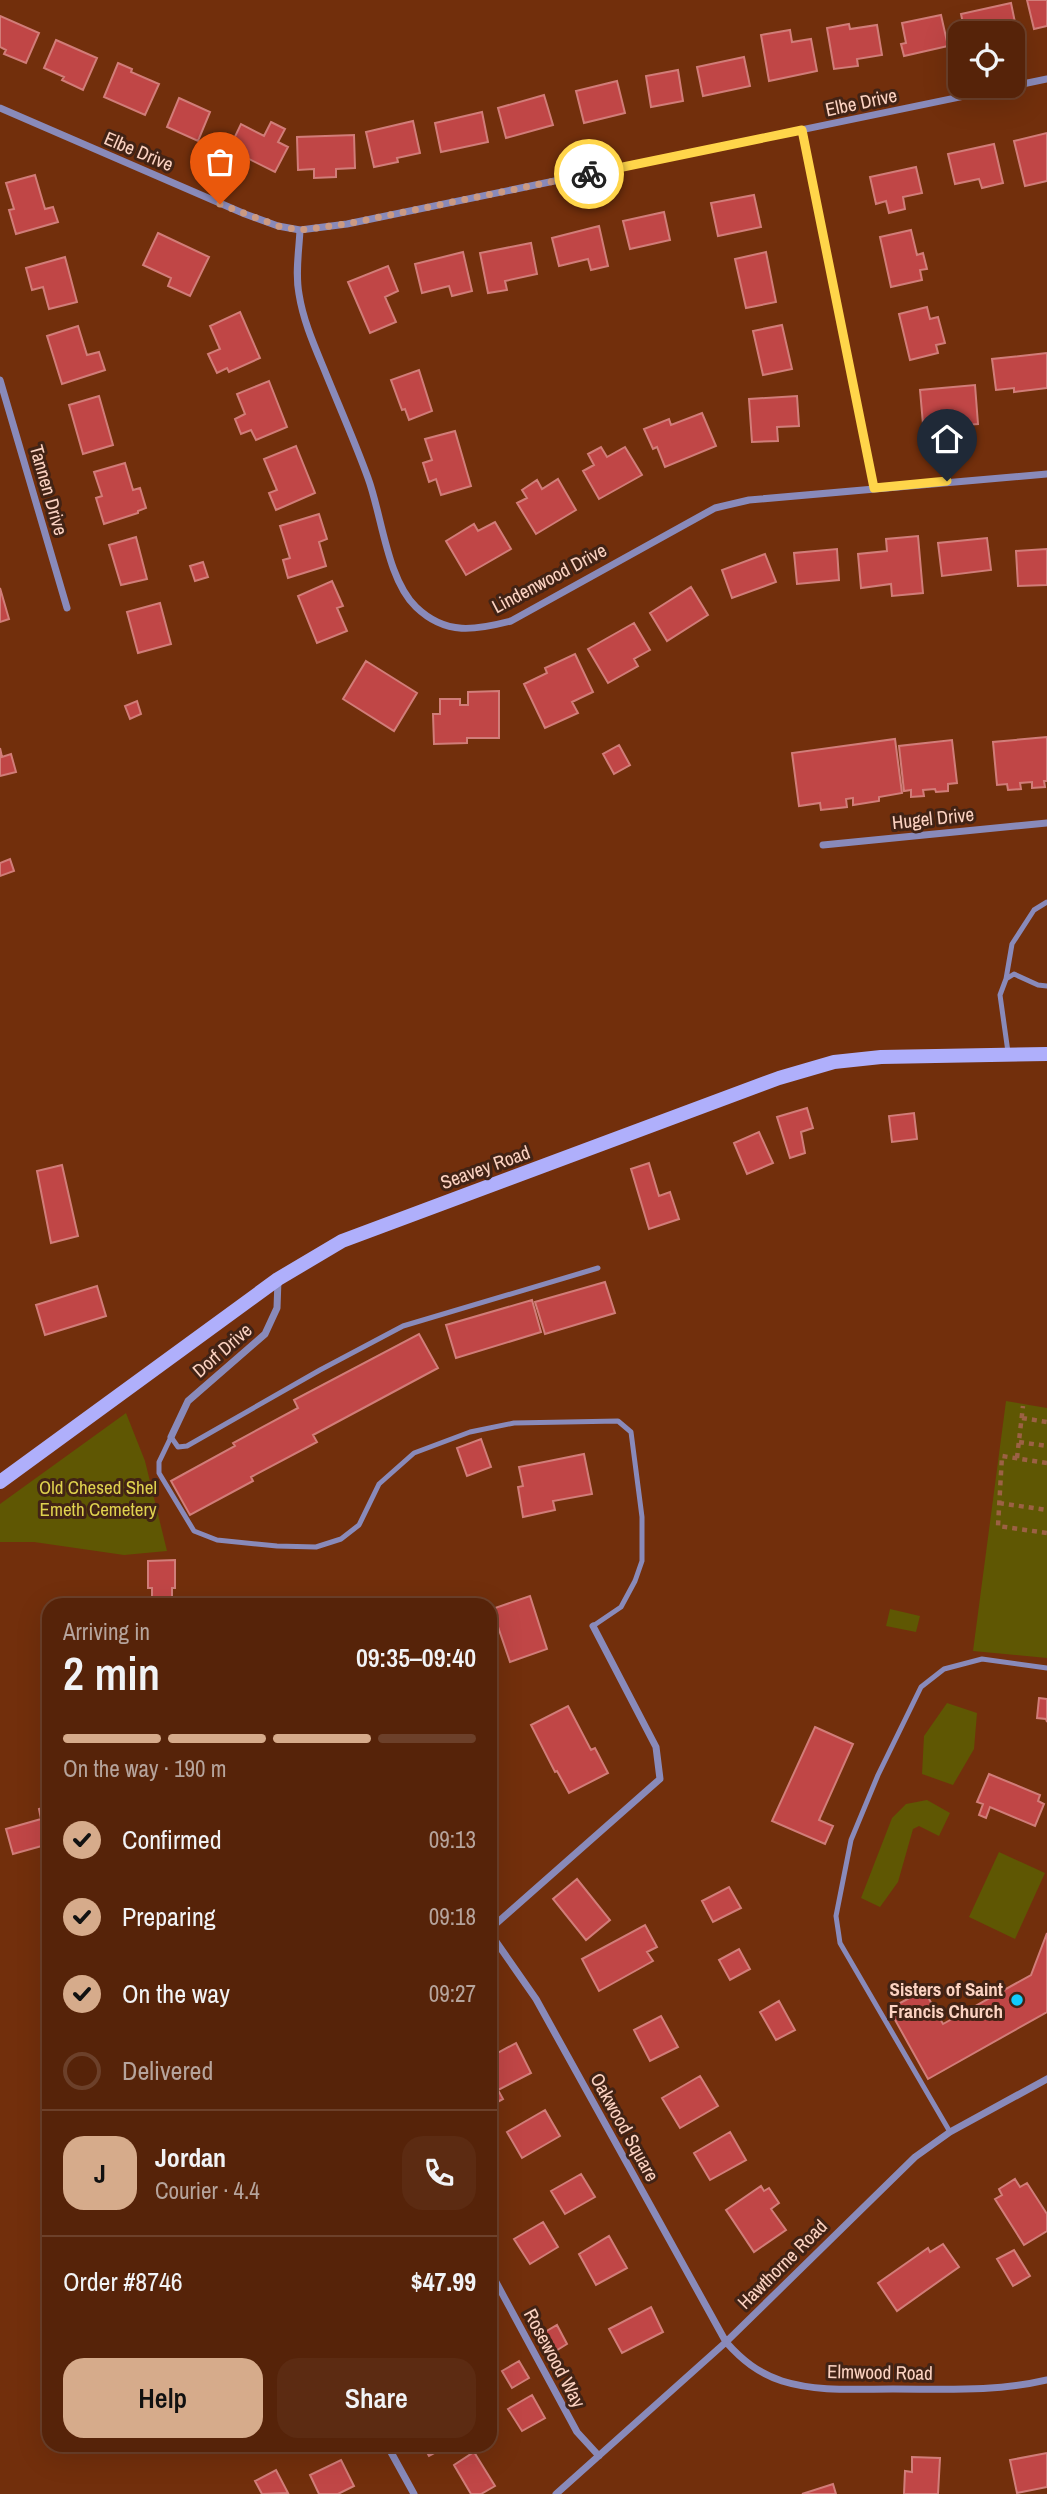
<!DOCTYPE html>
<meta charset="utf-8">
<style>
:root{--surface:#562309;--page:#5c2b12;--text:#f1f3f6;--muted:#b6a49c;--line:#6c402a;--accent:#d6ab8b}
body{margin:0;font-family:"Archivo Narrow",sans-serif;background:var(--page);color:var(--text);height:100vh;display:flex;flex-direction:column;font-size:26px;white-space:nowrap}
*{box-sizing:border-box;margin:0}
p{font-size:23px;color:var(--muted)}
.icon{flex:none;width:38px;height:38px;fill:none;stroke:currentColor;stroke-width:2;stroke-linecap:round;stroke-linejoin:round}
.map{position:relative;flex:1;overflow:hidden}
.sheet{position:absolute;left:42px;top:1598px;width:455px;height:854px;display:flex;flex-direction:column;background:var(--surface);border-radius:21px;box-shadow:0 7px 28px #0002,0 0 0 2px var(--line)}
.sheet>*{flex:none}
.tools{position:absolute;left:948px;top:21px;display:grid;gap:14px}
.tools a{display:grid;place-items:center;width:77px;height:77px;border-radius:14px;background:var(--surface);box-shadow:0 7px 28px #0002,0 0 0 2px var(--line);font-size:35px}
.pin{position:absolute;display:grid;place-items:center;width:60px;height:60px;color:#fff;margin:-72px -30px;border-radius:50% 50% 50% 0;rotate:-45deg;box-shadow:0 0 7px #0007}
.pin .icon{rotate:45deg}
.courier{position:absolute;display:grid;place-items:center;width:70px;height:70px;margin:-35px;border:5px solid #ffd54a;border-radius:50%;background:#fff;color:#222;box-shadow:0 2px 9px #0007}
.overview em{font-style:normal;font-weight:600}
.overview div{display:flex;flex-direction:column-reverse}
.overview{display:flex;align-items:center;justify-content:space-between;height:119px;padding:0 21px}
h1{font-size:46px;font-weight:600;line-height:52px}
.bar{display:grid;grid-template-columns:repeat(4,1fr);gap:10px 7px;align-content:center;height:84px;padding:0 21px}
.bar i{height:9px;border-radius:5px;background:var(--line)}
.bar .selected{background:var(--accent)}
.bar p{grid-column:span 4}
.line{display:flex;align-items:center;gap:18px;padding:0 21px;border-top:2px solid var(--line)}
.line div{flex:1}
.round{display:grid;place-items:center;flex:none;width:74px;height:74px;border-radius:21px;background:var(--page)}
ol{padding:0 21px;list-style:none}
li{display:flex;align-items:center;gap:21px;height:77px}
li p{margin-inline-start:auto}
li .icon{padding:7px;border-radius:50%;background:var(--accent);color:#111;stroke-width:4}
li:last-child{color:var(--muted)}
li i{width:38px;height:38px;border:4px solid var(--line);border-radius:50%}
.button{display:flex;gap:14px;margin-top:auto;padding:14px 21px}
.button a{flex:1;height:80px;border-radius:21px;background:var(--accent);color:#111;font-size:28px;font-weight:600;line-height:80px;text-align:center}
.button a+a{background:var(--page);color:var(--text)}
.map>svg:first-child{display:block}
</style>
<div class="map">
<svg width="1047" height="2494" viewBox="0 0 1047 2494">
<rect width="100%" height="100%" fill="#722f0c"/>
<path fill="#5f5703" d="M 1006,1401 L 1047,1408 L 1047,1658 L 973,1651 Z
M 126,1413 L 145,1461 L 167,1551 L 124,1555 L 34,1542 L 0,1542 L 0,1504 Z
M 890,1609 L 920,1616 L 916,1632 L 886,1626 Z
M 947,1703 L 977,1713 L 974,1749 L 953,1785 L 922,1774 L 924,1736 Z
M 927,1800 L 950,1813 L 939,1836 L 919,1826 L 913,1829 L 898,1882 L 880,1907 L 861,1898 L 892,1818 L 906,1804 Z
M 999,1852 L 1045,1873 L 1015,1939 L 969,1917 Z"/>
<path fill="#c04646" stroke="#d17d79" stroke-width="2" d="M 1027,0 L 1047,0 L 1047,26 L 1034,29 Z
M 1011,3 L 1017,32 L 965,33 L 961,14 Z
M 941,15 L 948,46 L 904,56 L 901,44 L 906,43 L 902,23 Z
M 0,16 L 39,33 L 26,63 L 4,54 L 6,50 L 0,47 Z
M 849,24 L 850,29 L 877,25 L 882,55 L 857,59 L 858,66 L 834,69 L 827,28 Z
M 790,30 L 792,42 L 811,39 L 817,71 L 769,81 L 761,35 Z
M 56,40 L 97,58 L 83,90 L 62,80 L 64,77 L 44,68 Z
M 744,57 L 750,86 L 703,96 L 697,67 Z
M 118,63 L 132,69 L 131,72 L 159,84 L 145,115 L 104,97 Z
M 678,70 L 683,101 L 651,107 L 646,76 Z
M 617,81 L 625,113 L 584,123 L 576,91 Z
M 544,95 L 553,125 L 506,138 L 498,108 Z
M 179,98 L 210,112 L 198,141 L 167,127 Z
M 482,112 L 488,142 L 441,152 L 435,123 Z
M 413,121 L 420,153 L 397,158 L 398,162 L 374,167 L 366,132 Z
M 271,122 L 285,129 L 278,142 L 288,147 L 275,172 L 229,149 L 241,124 L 264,136 Z
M 1047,133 L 1047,181 L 1025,186 L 1014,141 Z
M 354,135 L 355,168 L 336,169 L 336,177 L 314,178 L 314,169 L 298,170 L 297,137 Z
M 994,144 L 1003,183 L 982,188 L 979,179 L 955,184 L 948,154 Z
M 916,167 L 922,193 L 903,197 L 905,209 L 889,213 L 886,201 L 876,204 L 870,177 Z
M 35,175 L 45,209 L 53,207 L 58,222 L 16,234 L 9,210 L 14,209 L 6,183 Z
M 754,195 L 761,227 L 718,236 L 711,203 Z
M 664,212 L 670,240 L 630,249 L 623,221 Z
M 599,226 L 608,266 L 591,270 L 588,259 L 559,266 L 552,238 Z
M 911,230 L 917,255 L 923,253 L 927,269 L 920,270 L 922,280 L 891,287 L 880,237 Z
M 158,233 L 209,257 L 190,296 L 168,286 L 171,278 L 143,265 Z
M 531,243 L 537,274 L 505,281 L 507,290 L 488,293 L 480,253 Z
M 463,252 L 472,291 L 452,296 L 449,286 L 422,293 L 415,264 Z
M 766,252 L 776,302 L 746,308 L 735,259 Z
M 65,257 L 77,302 L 49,309 L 43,287 L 32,290 L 26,268 Z
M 388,266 L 398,291 L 385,297 L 396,322 L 370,333 L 348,282 Z
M 927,307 L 930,319 L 938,317 L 945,343 L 936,345 L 938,353 L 910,360 L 899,314 Z
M 240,312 L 260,358 L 229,372 L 227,368 L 217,373 L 208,354 L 220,349 L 210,326 Z
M 782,325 L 792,369 L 763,375 L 753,331 Z
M 78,326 L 87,355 L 99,352 L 105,370 L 62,384 L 47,336 Z
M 1047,353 L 1047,388 L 1014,392 L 1014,388 L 996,390 L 992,359 Z
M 419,370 L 432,411 L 409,420 L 405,409 L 402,410 L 391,380 Z
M 269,381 L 287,427 L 256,440 L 251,430 L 241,434 L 235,419 L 245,414 L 237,394 Z
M 975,385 L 978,424 L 950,426 L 950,421 L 923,424 L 920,390 Z
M 99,396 L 113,445 L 83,454 L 69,405 Z
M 797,396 L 799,426 L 777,427 L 778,441 L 752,442 L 749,399 Z
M 702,413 L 716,446 L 665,467 L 657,447 L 653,449 L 644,429 L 669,419 L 671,425 Z
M 455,431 L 471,486 L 441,495 L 436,479 L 429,482 L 423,463 L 432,460 L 425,439 Z
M 296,446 L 315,493 L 276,510 L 269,493 L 277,490 L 264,459 Z
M 601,447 L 607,457 L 625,447 L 642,475 L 599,499 L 583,471 L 594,465 L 588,454 Z
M 125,463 L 133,490 L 140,488 L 146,508 L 138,511 L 138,513 L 104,524 L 96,498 L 102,496 L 94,472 Z
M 558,479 L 576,510 L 536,534 L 517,503 L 527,498 L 522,490 L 537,480 L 542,489 Z
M 319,514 L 327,539 L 319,542 L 326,566 L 288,578 L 283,560 L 290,558 L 280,526 Z
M 495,522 L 511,549 L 466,575 L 446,541 L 474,524 L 478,531 Z
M 918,536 L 923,593 L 892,596 L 891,584 L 861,588 L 858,554 L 887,551 L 886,539 Z
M 136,537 L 147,579 L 121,585 L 109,545 Z
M 987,538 L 991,570 L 942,576 L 938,543 Z
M 837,549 L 839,580 L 797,584 L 794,553 Z
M 1047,549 L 1047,585 L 1018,586 L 1016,551 Z
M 765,554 L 776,582 L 732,598 L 722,570 Z
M 203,562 L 208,577 L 195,581 L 190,566 Z
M 332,581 L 343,606 L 337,608 L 347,631 L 317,643 L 298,596 Z
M 691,587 L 708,615 L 667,641 L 650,613 Z
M 0,588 L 9,619 L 0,622 Z
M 160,603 L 171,644 L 138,653 L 127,612 Z
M 634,623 L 650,650 L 634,659 L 638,666 L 608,683 L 588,649 Z
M 575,654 L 593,692 L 572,702 L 578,713 L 545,728 L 524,684 L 547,673 L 545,668 Z
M 366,661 L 417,693 L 394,731 L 343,699 Z
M 499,691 L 499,738 L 467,738 L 467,743 L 434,744 L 433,714 L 440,714 L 440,699 L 460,699 L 460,705 L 468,705 L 468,692 Z
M 137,701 L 141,714 L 130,719 L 125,706 Z
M 1047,737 L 1047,781 L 1044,781 L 1045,787 L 1032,788 L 1032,782 L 1020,783 L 1021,789 L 1008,790 L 1007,784 L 997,785 L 993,742 Z
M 895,739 L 902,793 L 879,797 L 879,801 L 853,805 L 853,798 L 846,799 L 847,807 L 821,810 L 820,803 L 799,806 L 792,753 Z
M 952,740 L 957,783 L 948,784 L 948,791 L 936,792 L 935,789 L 923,790 L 924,796 L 911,797 L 911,790 L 904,791 L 899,746 Z
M 619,745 L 630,765 L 614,774 L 603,754 Z
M 0,748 L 2,757 L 11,754 L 16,772 L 0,776 Z
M 10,859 L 14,871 L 0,876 L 0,863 Z
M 807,1108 L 813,1128 L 801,1132 L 805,1153 L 790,1158 L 777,1117 Z
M 914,1113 L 917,1139 L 892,1142 L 889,1116 Z
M 759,1132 L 773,1163 L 747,1174 L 734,1143 Z
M 649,1163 L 659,1196 L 670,1192 L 679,1219 L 649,1229 L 631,1169 Z
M 62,1165 L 78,1236 L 51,1243 L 37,1171 Z
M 605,1282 L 615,1313 L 545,1334 L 535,1302 Z
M 97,1286 L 106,1316 L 45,1335 L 36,1305 Z
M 532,1300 L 541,1332 L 456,1358 L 446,1325 Z
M 419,1334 L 438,1368 L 313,1435 L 317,1442 L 251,1477 L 253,1481 L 190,1515 L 171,1481 L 235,1446 L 233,1443 L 298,1408 L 294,1400 Z
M 481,1439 L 491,1467 L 467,1476 L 457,1448 Z
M 584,1454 L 592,1494 L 553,1501 L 555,1510 L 523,1517 L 518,1487 L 523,1486 L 519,1467 Z
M 175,1560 L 175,1588 L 172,1588 L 172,1604 L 152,1605 L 152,1588 L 148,1588 L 148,1561 Z
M 530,1596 L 547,1649 L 510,1662 L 492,1609 Z
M 1039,1698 L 1047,1699 L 1047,1722 L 1046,1719 L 1037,1718 Z
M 568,1706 L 591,1750 L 595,1748 L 608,1773 L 569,1793 L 557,1771 L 555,1772 L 531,1725 Z
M 815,1727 L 853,1744 L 819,1820 L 833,1826 L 825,1844 L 772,1821 Z
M 989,1774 L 1040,1795 L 1038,1801 L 1044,1804 L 1035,1826 L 990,1807 L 986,1818 L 979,1815 L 983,1804 L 977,1802 Z
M 49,1806 L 49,1844 L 13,1854 L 6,1829 L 41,1819 L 39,1809 Z
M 577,1879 L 610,1920 L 586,1940 L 553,1899 Z
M 729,1887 L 741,1908 L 713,1922 L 702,1901 Z
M 645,1925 L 657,1947 L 647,1952 L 653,1961 L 599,1991 L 582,1959 Z
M 1047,1933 L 1047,2012 L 928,2079 L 889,2009 L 924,1990 L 943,2024 L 1031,1975 Z
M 739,1949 L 750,1969 L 730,1980 L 719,1960 Z
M 779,2001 L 795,2030 L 776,2040 L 760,2012 Z
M 661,2016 L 678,2047 L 650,2061 L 634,2030 Z
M 516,2043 L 531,2073 L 498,2090 L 503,2099 L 490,2106 L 490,2057 Z
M 700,2076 L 718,2106 L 680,2128 L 662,2098 Z
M 545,2110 L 560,2136 L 522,2158 L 507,2132 Z
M 730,2132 L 746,2160 L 710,2180 L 694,2153 Z
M 581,2174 L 595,2197 L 565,2214 L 551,2191 Z
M 1015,2179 L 1020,2187 L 1027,2183 L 1047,2214 L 1047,2231 L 1024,2245 L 995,2199 L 1002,2195 L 999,2189 Z
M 761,2186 L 764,2191 L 769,2188 L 779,2203 L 771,2209 L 786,2230 L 754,2252 L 726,2210 Z
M 543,2222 L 558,2247 L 530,2264 L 514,2239 Z
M 609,2236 L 627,2268 L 596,2285 L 579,2254 Z
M 943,2244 L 959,2267 L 897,2311 L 878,2283 L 928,2248 L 930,2252 Z
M 1014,2250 L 1030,2276 L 1013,2286 L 997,2259 Z
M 651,2307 L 663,2332 L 622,2353 L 609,2329 Z
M 557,2325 L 567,2344 L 549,2355 L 538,2336 Z
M 519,2361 L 529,2378 L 512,2388 L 502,2371 Z
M 532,2395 L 545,2418 L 522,2431 L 508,2409 Z
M 423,2445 L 449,2445 L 429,2456 Z
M 474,2452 L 495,2486 L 481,2494 L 471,2494 L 454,2465 Z
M 1047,2453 L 1047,2487 L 1017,2493 L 1010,2460 Z
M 912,2457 L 940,2458 L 938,2494 L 904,2494 L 905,2471 L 912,2472 Z
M 341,2460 L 354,2486 L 338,2494 L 319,2494 L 310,2475 Z
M 276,2470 L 288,2493 L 262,2494 L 255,2481 Z
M 833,2484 L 836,2494 L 802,2494 Z"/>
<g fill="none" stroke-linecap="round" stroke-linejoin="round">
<path stroke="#9c6144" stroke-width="4.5" stroke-dasharray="5 5" stroke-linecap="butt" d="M 1022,1418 L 1047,1422
M 1019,1442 L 1047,1446
M 1017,1458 L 1023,1406
M 1047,1463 L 1002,1456 L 998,1526 L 1047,1533
M 999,1503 L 1047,1510"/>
<path stroke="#898aba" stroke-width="5" d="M 1006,979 L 1012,944 L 1034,910 L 1047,902
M 1008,1052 L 1000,995 L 1006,979 L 1014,974 L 1038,985 L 1047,986
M 171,1437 L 159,1462 L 159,1473 L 194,1531 L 217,1540 L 277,1546 L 316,1547 L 341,1539 L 359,1525 L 379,1484 L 414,1453 L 470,1432 L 514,1423 L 618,1421 L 631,1432 L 642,1517 L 642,1561 L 635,1581 L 621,1607 L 593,1626
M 171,1437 L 178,1447 L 187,1446 L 320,1370 L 403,1326 L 598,1268
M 950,2132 L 840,1943 L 836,1916 L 851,1840 L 878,1775 L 921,1687 L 944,1669 L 982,1659 L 1047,1668"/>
<path stroke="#898aba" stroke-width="7" d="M 0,108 L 245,214 L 278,226 L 300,230 L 347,224 L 1047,79
M 802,130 L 874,488
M 300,230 C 299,251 295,273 299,294 C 303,320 314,345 324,369 C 339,406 355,442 368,478 C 382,516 387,579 416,607 C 446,636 476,630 511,621 L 715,508 L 749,500 L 1047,474
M 0,380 L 67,608
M 823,845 L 1047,823
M 171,1437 L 188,1401 L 265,1334 L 277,1308 L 278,1280
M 490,1929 L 660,1779 L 656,1747 L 593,1626
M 490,1933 L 536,1999 L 726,2342 C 742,2360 758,2373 782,2381 C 817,2392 856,2389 893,2389 C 945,2389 996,2392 1047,2380
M 490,2271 L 577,2432 L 599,2456
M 387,2445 L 414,2494
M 556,2494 L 726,2342 L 915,2157 L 950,2132 L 1047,2079"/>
<path stroke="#afaffb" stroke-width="14" d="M 0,1482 L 278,1279 L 342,1241 L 779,1078 L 834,1062 L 881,1057 L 1047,1054"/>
</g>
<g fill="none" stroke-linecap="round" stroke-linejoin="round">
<path stroke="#cc9a82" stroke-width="7" stroke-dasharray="0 12.6" d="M 220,204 L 278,226 L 300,230 L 346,224 L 589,174"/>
<path stroke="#ffd54a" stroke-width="9" d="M 589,174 L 802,130 L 874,488 L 947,481"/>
</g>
<circle fill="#12cafb" stroke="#422315" stroke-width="2.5" cx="1017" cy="2000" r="7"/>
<g text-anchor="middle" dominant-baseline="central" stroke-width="6" stroke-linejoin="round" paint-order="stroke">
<g font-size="19" fill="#fcd3c2" stroke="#422315">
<text transform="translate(861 102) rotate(-12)">Elbe Drive</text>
<text transform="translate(139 151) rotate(23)">Elbe Drive</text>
<text transform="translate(49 490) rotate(74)">Tannen Drive</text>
<text transform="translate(549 578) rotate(-28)">Lindenwood Drive</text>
<text transform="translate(933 818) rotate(-6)">Hugel Drive</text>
<text transform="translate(485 1167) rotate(-20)">Seavey Road</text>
<text transform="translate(222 1350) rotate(-41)">Dorf Drive</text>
<text transform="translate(625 2127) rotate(61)">Oakwood Square</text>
<text transform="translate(782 2264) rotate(-45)">Hawthorne Road</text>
<text transform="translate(555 2358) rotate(62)">Rosewood Way</text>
<text transform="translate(880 2372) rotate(1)">Elmwood Road</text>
</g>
<g font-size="19" fill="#dfd24e" stroke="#422315">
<text x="98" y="1487">Old Chesed Shel<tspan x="98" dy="22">Emeth Cemetery</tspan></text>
</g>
<g font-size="19" font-weight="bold" fill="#fcd3c2" stroke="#422315" text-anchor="end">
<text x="1003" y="1989">Sisters of Saint<tspan x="1003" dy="22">Francis Church</tspan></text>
</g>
</g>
</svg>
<div class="tools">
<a><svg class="icon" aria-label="locate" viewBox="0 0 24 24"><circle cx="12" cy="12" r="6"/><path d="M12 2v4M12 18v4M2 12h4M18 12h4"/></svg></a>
</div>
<div class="pin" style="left:220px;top:204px;background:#ea580c"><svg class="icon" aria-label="bag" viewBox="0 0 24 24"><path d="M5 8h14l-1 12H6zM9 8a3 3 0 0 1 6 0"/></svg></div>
<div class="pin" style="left:947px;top:481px;background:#1f2937"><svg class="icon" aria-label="home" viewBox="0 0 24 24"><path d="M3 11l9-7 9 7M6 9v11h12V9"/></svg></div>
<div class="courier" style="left:589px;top:174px"><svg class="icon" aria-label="bike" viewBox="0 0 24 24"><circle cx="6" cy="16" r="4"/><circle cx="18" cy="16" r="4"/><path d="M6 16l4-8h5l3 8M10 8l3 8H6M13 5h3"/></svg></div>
<section class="sheet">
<div class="overview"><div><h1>2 min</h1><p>Arriving in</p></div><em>09:35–09:40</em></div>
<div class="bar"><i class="selected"></i><i class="selected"></i><i class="selected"></i><i></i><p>On the way · 190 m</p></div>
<ol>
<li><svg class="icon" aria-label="check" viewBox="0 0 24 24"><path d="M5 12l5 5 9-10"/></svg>Confirmed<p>09:13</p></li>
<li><svg class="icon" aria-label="check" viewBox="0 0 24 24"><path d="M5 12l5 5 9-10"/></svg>Preparing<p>09:18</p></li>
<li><svg class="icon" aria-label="check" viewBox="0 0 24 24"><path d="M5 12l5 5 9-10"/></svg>On the way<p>09:27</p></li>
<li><i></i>Delivered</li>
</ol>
<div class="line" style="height:126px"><b class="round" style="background:var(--accent);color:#111">J</b><div><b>Jordan</b><p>Courier · 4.4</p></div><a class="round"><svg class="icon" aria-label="phone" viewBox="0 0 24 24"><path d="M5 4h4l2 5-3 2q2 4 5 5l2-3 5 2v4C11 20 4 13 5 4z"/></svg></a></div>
<div class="line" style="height:91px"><div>Order #8746</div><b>$47.99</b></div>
<div class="button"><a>Help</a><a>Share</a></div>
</section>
</div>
